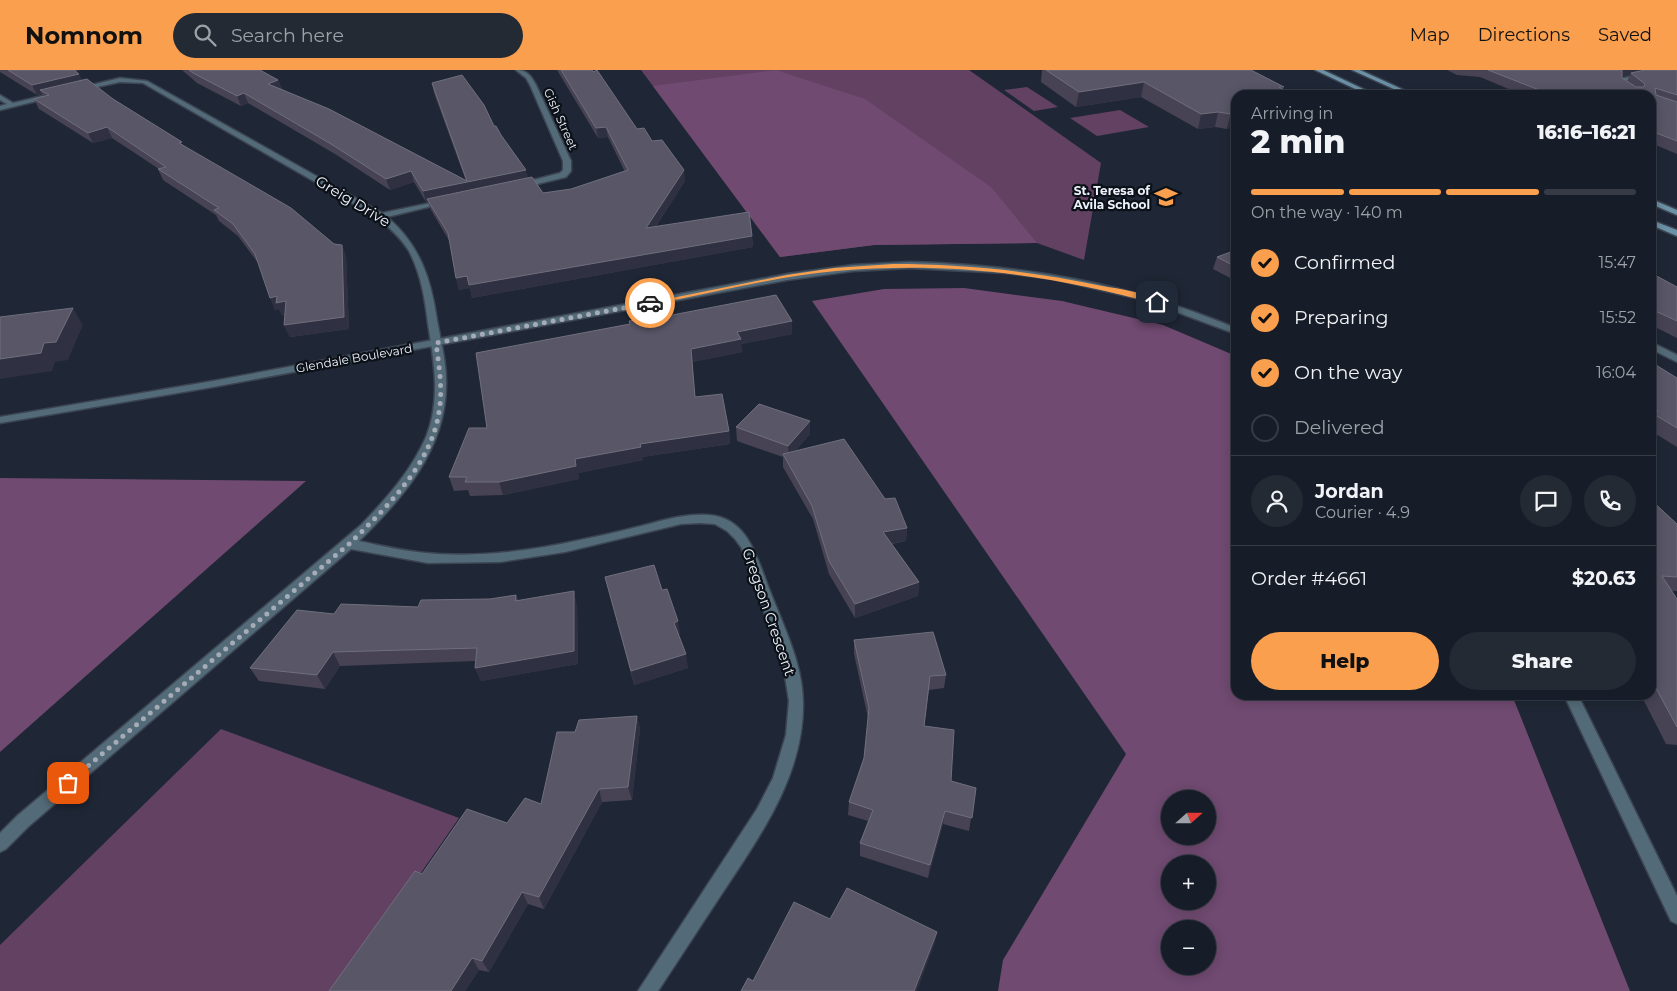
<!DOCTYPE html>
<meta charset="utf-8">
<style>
:root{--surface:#171d28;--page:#242a34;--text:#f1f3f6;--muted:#9ea2a8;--line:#363b45;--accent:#fa9f4e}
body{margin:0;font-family:Montserrat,sans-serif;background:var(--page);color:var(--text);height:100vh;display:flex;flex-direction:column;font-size:19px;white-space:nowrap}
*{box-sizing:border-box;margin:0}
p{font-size:16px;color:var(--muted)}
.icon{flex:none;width:28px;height:28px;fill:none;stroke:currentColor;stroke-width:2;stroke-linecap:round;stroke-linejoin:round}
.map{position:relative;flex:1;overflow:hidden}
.details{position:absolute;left:1231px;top:20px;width:425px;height:610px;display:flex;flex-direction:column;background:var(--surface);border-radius:15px;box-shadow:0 2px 12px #0003,0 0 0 1px var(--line)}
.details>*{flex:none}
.needle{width:32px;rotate:69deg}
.fabs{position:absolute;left:1161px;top:720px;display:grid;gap:10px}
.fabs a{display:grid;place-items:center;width:55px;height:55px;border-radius:50%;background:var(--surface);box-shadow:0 2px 12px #0003,0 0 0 1px var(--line);font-size:25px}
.pin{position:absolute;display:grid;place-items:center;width:42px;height:42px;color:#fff;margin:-21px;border-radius:10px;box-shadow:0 2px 8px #0006}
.courier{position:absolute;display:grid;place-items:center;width:50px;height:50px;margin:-25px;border:4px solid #fa9f4e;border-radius:50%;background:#fff;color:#222;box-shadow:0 1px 6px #0007}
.summary em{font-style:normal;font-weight:800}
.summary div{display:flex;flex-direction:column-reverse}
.summary{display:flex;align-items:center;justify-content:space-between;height:85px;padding:0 20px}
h1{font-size:32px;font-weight:800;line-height:38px}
.bar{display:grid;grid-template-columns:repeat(4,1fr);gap:8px 5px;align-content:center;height:60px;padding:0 20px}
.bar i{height:6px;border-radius:4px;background:var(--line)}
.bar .active{background:var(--accent)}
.bar p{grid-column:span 4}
.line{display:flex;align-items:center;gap:12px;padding:0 20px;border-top:1px solid var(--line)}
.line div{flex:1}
.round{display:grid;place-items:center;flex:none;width:52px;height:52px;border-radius:26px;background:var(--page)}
ol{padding:0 20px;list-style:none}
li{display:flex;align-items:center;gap:15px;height:55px}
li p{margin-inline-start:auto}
li .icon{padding:5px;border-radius:50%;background:var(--accent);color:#111;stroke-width:4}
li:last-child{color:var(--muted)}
li i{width:28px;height:28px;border:2px solid var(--line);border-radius:50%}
.primary-button{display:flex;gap:10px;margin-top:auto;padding:10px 20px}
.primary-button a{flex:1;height:58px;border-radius:30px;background:var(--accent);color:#111;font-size:20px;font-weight:800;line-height:58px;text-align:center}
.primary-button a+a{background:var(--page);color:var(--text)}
header{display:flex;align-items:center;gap:30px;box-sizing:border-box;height:70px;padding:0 25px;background:var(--accent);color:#111}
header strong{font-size:24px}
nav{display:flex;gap:28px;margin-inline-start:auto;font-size:18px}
.search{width:350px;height:45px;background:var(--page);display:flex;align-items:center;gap:12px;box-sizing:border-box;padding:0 18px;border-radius:28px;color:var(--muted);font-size:19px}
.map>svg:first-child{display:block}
</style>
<header>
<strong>Nomnom</strong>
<div class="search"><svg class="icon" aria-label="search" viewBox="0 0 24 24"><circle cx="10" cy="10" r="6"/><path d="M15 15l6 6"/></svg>Search here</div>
<nav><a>Map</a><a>Directions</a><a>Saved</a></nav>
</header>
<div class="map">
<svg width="1677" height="921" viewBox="0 0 1677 921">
<rect width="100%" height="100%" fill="#1f2736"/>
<path fill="#624163" d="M 641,0 L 969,0 L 1101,93 L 1084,190 L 1037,173 L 874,175 L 780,187 Z
M 1027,17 L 1058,37 L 1034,41 L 1004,20 Z
M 1120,40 L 1149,57 L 1097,66 L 1070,48 Z
M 221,659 L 459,748 L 339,921 L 0,921 L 0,875 Z"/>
<path fill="#704a71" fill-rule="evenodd" d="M 776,0 L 865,29 L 991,117 L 1037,173 L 874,175 L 780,187 L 653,16 Z
M 964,218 L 1062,231 L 1163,255 L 1236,286 L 1236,625 L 1512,625 L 1630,921 L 998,921 L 1003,890 L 1126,684 L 812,231 L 884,219 ZM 1170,729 L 1208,729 L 1208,766 L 1170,766 ZM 1170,794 L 1208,794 L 1208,831 L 1170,831 ZM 1170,859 L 1208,859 L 1208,896 L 1170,896 Z
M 0,408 L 306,411 L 0,682 Z"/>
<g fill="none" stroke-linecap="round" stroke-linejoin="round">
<defs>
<path id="minor" d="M 516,0 C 527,0 531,6 536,15 L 571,91 L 571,101 L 566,107 L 521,118 L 518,118 L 518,114 L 560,103 L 563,100 L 563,91 L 530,15 L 526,8 Z
M 1662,0 L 1675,0 L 1624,11 L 1624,15 L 1639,25 L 1631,25 L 1618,16 L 1619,9 Z
M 120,8 L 147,11 L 382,143 L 445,130 L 449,132 L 387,147 C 420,175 431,209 437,250 C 441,272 447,295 446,317 C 445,381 402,429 359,471 C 382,476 404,481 426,483 C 478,488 530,481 580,470 C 599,466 618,462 637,457 C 661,451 684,443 709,445 C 747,448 756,485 768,516 C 782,553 803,593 803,633 C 804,704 761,765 723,822 C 701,855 680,888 658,921 L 638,921 L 757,739 L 773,708 L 786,665 L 789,631 L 783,594 L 741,477 L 735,469 L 727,461 L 715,454 L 700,453 L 681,454 L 565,482 L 500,492 L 428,493 L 351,479 L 29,756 L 6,779 L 0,782 L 0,763 L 17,746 L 361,455 C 387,428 411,401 426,367 C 441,330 434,292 428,254 C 425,229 421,204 409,181 C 401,168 390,158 378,148 L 143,13 L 120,12 L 78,21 L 75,19 Z
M 51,24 L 54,26 L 53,27 L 0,40 L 0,36 L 7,34 L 0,30 L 0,25 L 13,33 Z
M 1651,272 L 1677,285 L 1677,292 L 1651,279 Z"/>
<path id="tertiary" d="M 910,192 C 1027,195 1127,213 1236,258 L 1236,264 L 1144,230 L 1054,209 L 1006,203 L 910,198 L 853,201 L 787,210 L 213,317 L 0,353 L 0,347 L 213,311 L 787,204 L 853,195 Z
M 1564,625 L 1578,625 L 1677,826 L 1677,854 L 1671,851 Z"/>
<path id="secondary" d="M 1315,0 L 1323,0 L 1376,25 L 1368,25 Z
M 1352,0 L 1360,0 L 1415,25 L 1407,25 Z
M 1651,129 L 1677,140 L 1677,145 L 1651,134 Z
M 1651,150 L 1677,160 L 1677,166 L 1651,155 Z"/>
</defs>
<use href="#minor" stroke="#3c4452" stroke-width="3"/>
<use href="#tertiary" stroke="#3c4452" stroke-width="3"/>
<use href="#secondary" stroke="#3c4452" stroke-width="3"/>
<use href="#minor" fill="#536b78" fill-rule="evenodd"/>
<use href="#tertiary" fill="#536b78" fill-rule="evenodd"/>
<use href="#secondary" fill="#6b91a6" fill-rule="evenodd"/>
</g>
<path fill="#474355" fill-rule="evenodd" d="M 0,0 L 81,0 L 76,1 L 82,10 L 113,29 L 334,174 L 342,175 L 346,187 L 349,259 L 290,267 L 284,255 L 285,245 L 282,245 L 279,239 L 275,240 L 258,193 L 238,166 L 219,151 L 216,145 L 163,110 L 158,99 L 159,99 L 112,68 L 93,73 L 39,39 L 34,29 L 44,27 L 42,24 L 37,25 L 0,2 Z
M 182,0 L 260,0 L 278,10 L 282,19 L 466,111 L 434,23 L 432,13 L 494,56 L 501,65 L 528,108 L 543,123 L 571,119 L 625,102 L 608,67 L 598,68 L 557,0 L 592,0 L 637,59 L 652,71 L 685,111 L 656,156 L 752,166 L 753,177 L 472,228 L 470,218 L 459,220 L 456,208 L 450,172 L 431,140 L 428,132 L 426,132 L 414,112 L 390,120 L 335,84 L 248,33 L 241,36 L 197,13 Z
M 1042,0 L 1251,0 L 1236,25 L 1227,59 L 1215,57 L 1198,59 L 1141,27 L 1076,37 L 1041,12 Z
M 1447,0 L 1677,0 L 1677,84 L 1651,73 L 1651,25 L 1523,25 L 1480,7 L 1457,5 ZM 1630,5 L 1627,11 L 1622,8 L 1622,7 Z
M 1236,180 L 1236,211 L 1213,199 L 1217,187 Z
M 1651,203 L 1677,217 L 1677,268 L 1651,255 Z
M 662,247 L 792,264 L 741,274 L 742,282 L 692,292 L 695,327 L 729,361 L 730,374 L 642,387 L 643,390 L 578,403 L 579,409 L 503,425 L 470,426 L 468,420 L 454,421 L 449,407 L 487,358 L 629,254 L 629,251 Z
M 1651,292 L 1677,308 L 1677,377 L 1651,361 Z
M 736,357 L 810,364 L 796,380 L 885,429 L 907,458 L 906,471 L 892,474 L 919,512 L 918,526 L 855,548 L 829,504 L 813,449 L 783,397 L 783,387 L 737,371 Z
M 1651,430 L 1677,454 L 1677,521 L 1672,521 L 1677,529 L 1677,675 L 1666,674 L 1641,625 L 1651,625 Z
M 605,507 L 680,564 L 678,565 L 688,598 L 634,615 Z
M 516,525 L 518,530 L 577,535 L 578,594 L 481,611 L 475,598 L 476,591 L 340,596 L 325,619 L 259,611 L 250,598 L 418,537 L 490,529 Z
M 854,570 L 946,605 L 944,618 L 929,620 L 924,657 L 951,711 L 976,718 L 969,761 L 943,754 L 928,808 L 860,786 L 860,773 L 868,751 L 848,745 L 849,732 L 864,688 L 868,648 L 854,584 Z
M 637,646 L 640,659 L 632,730 L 602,732 L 544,839 L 528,834 L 489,902 L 479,900 L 465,921 L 329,921 L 422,804 L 507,753 L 541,734 L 575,662 Z"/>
<path fill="#2f3041" d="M 1622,0 L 1653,0 L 1631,3 L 1630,5 L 1618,8 Z
M 79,4 L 84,13 L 40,20 L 42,24 L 37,25 L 32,15 Z
M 278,10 L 282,19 L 268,14 Z
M 1144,12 L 1141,27 L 1076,37 L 1079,22 Z
M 244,23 L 248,33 L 241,36 L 237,26 Z
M 1218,42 L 1215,57 L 1198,59 L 1201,44 Z
M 1236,43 L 1236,57 L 1227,59 L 1231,44 Z
M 107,57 L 112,68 L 93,73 L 88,63 Z
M 606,57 L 608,67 L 598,68 L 596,58 Z
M 526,100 L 529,111 L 427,129 L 428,132 L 426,132 L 423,121 Z
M 684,100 L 685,111 L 647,169 L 646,158 Z
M 411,101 L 414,112 L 390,120 L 386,109 Z
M 752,166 L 753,177 L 472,228 L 470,218 L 459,220 L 456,208 Z
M 342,175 L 346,187 L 349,259 L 290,267 L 284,255 Z
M 277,226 L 286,231 L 291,243 L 282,245 L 279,239 L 275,240 L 270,228 Z
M 73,238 L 83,255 L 68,290 L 55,292 L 52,301 L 0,309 L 0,289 L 44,273 Z
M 792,251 L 792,264 L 741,274 L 742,282 L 692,292 L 696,340 L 691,279 L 737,262 Z
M 810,351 L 810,364 L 789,389 L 788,376 Z
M 729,361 L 730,374 L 642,387 L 643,390 L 578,403 L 579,409 L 503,425 L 499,412 L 575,389 L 640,374 Z
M 907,458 L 906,471 L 883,475 L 883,462 Z
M 919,512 L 918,526 L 855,548 L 855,534 Z
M 574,521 L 577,535 L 578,594 L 481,611 L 475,598 Z
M 678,551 L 680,564 L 676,566 L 674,553 Z
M 333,582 L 340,596 L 325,619 L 317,605 Z
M 686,584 L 688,598 L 634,615 L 631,601 Z
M 637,646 L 640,659 L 632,730 L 628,717 Z
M 599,719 L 602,732 L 544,839 L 539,827 Z
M 945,741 L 943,754 L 928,808 L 930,795 Z
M 522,822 L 528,834 L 489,902 L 482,891 Z
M 937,862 L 935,873 L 917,921 L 914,921 Z
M 472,888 L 479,900 L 465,921 L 451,921 Z"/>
<path fill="#585667" stroke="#706f7e" d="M 8,0 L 74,0 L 79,4 L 32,15 Z
M 189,0 L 260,0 L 278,10 L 268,14 L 329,39 L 467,111 L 432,13 L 462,5 L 484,35 L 494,56 L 496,56 L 501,65 L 526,100 L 423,121 L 411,101 L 386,109 L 331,74 L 244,23 L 237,26 L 193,3 Z
M 561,0 L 592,0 L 593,2 L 597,0 L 637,59 L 644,58 L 652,71 L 662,70 L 684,100 L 646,158 L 749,142 L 752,166 L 469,215 L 467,206 L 456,208 L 448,163 L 427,129 L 532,107 L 543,123 L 571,119 L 628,100 L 606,57 L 596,58 Z
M 1046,0 L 1251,0 L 1284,17 L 1279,17 L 1294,25 L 1236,25 L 1236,43 L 1231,44 L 1218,42 L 1201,44 L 1144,12 L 1079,22 Z
M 1488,0 L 1622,0 L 1622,8 L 1636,17 L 1644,17 L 1645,14 L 1631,3 L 1645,0 L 1677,0 L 1677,25 L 1655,18 L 1656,25 L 1677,32 L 1677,71 L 1651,61 L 1651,25 L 1552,25 Z
M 87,9 L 113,29 L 182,72 L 179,73 L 291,138 L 334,174 L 342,175 L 344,247 L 284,255 L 286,231 L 276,233 L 277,226 L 270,228 L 255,184 L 233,154 L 214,140 L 219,138 L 158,99 L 166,97 L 107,57 L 88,63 L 34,29 L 49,25 L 40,20 Z
M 1236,180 L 1236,197 L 1217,187 Z
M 1651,203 L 1677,217 L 1677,251 L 1651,239 Z
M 776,225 L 792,251 L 737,262 L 741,269 L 691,279 L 695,327 L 722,324 L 729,361 L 640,374 L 641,377 L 575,389 L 576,396 L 499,412 L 465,412 L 467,407 L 449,407 L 469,358 L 487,358 L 476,283 L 630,254 L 629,251 L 662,245 L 662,247 Z
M 73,238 L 56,272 L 44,273 L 41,283 L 0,289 L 0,247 Z
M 1651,292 L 1677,308 L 1677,358 L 1652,343 L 1658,341 L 1651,337 Z
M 759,334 L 810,351 L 788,376 L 736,357 Z
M 844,369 L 885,429 L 895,428 L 907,458 L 883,462 L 919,512 L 855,534 L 829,491 L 812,436 L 783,384 Z
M 1651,430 L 1677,454 L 1677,507 L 1662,506 L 1677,529 L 1677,657 L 1651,609 Z
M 654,495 L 662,520 L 667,519 L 678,551 L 674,553 L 686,584 L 631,601 L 605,507 Z
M 574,521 L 574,581 L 475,598 L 477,578 L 333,582 L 317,605 L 250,598 L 297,540 L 334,544 L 341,534 L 418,537 L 421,530 L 490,529 L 516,525 L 515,531 Z
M 933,562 L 946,605 L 930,606 L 924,656 L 954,660 L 951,711 L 976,718 L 972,748 L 945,741 L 930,795 L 860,773 L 873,740 L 849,732 L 864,688 L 869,638 L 854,570 Z
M 637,646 L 628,717 L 599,719 L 539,827 L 522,822 L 482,891 L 472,888 L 451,921 L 329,921 L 415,801 L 422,804 L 467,739 L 507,753 L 525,728 L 541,734 L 557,662 L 575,662 L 579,650 Z
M 847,818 L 937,862 L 914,921 L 741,921 L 748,908 L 753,911 L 794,832 L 830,849 Z"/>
<path fill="#fa9f4e" d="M 893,194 C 964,194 1032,201 1102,216 C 1120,219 1145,222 1160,232 L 1157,234 C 1047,204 950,191 836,201 C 773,207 711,223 650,235 L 647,233 L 787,205 L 834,198 Z"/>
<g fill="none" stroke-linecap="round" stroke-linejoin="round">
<path stroke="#a5acb7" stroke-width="5" stroke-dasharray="0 9" d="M 68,713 L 349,474 C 385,439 431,395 439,342 C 443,319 439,296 436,273 L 650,233"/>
</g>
<defs>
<symbol id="school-bare" viewBox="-9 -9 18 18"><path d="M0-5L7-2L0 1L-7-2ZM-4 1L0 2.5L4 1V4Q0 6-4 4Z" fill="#fa9f4e" stroke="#0c1017" stroke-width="2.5" paint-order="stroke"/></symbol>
</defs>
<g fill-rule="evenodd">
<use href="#school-bare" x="1150" y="111" width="32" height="32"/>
</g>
<g text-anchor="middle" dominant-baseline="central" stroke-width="4.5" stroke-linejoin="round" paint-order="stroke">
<g font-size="12" fill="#edf3fd" stroke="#0c1017">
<text transform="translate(561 49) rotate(66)">Gish Street</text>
<text transform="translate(354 288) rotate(-10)">Glendale Boulevard</text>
</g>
<g font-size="12" font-weight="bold" fill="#edf3fd" stroke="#0c1017" text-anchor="end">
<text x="1150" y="120">St. Teresa of<tspan x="1150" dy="14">Avila School</tspan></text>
</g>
<g font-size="15" fill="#edf3fd" stroke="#0c1017">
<text transform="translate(353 131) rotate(31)">Greig Drive</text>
<text transform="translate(769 542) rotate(71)">Gregson Crescent</text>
</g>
</g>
</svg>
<div class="fabs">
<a><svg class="needle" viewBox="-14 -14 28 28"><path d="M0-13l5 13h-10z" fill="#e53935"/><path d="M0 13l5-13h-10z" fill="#9ea2a8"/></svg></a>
<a>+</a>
<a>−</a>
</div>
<div class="pin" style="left:68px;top:713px;background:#ea580c"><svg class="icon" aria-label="bag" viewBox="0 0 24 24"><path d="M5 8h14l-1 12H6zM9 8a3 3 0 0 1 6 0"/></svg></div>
<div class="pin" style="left:1157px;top:232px;background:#1f2937"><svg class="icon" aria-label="home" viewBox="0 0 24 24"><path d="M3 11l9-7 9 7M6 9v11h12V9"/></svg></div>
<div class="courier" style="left:650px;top:233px"><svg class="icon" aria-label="car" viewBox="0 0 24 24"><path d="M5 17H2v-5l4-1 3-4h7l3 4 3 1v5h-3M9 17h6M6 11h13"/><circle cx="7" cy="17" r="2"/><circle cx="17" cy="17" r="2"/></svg></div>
<section class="details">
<div class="summary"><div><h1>2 min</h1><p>Arriving in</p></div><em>16:16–16:21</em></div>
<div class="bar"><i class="active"></i><i class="active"></i><i class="active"></i><i></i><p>On the way · 140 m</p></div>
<ol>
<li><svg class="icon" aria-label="check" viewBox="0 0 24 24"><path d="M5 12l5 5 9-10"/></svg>Confirmed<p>15:47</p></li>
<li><svg class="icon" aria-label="check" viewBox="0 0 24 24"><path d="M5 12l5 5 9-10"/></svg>Preparing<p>15:52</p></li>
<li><svg class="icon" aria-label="check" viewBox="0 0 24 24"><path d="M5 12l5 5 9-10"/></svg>On the way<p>16:04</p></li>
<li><i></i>Delivered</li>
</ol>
<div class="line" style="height:90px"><a class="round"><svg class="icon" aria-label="person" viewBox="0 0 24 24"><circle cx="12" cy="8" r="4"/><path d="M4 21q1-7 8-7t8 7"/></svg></a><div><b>Jordan</b><p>Courier · 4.9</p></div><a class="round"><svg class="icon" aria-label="chat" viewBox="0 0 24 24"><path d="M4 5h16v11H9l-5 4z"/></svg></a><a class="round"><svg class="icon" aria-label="phone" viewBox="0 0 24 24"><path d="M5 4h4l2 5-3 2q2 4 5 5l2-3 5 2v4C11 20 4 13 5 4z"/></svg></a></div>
<div class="line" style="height:65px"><div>Order #4661</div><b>$20.63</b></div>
<div class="primary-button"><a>Help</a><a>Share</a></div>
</section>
</div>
